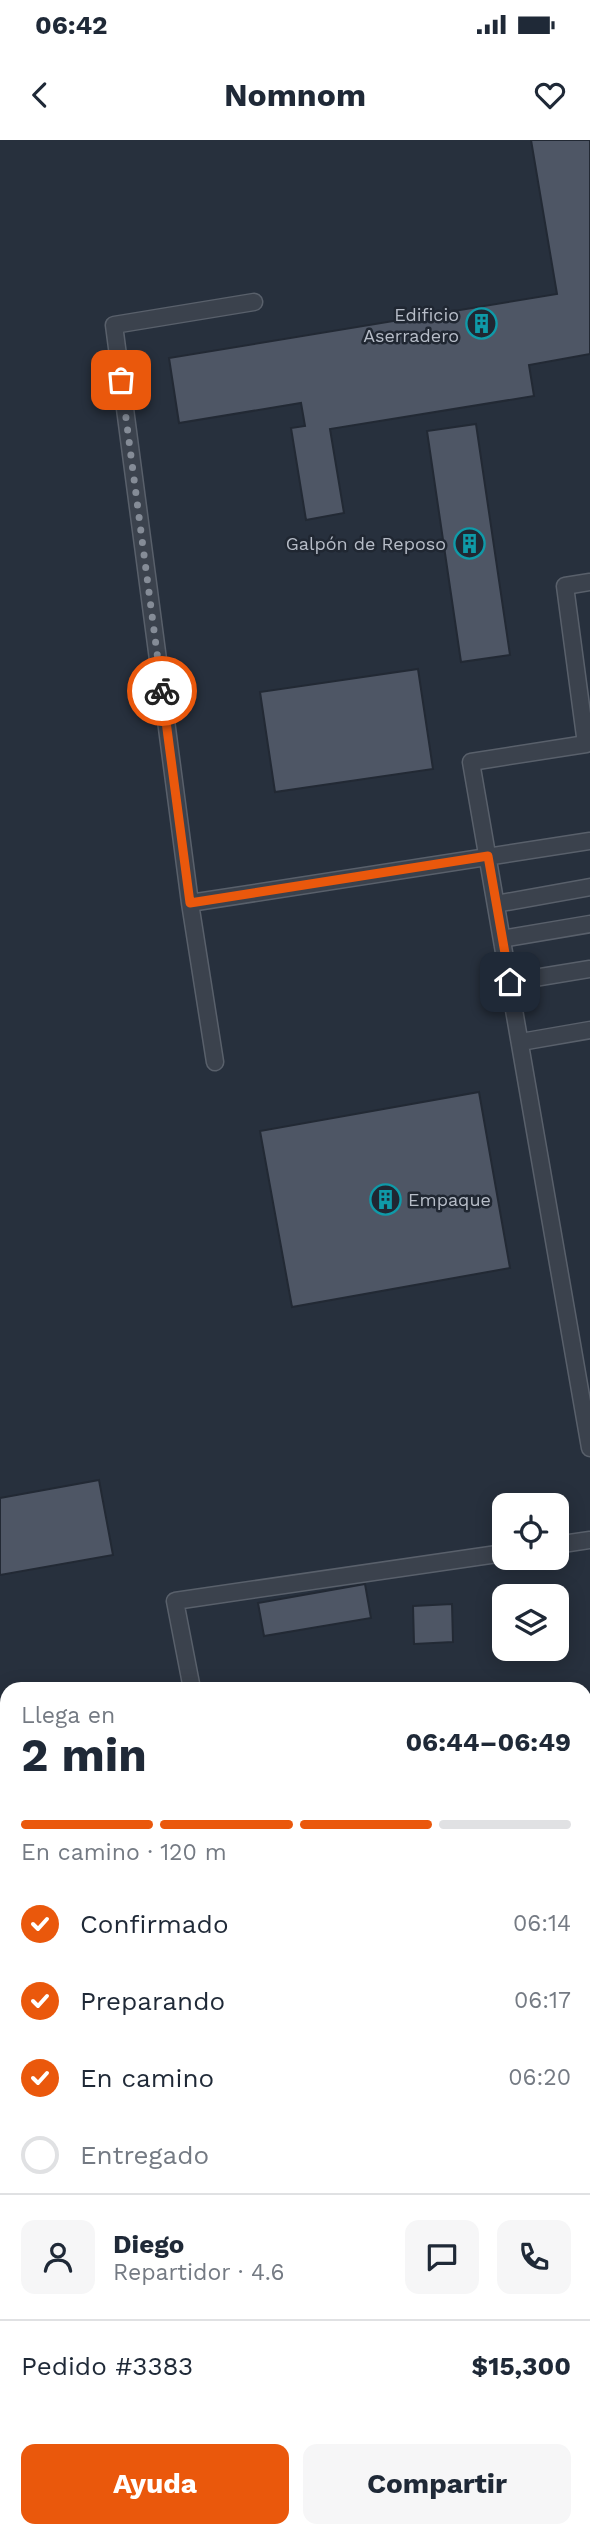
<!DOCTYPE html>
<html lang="es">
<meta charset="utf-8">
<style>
:root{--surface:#fff;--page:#f6f6f7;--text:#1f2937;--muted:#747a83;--line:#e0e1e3;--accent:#ea580c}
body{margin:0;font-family:"Work Sans",sans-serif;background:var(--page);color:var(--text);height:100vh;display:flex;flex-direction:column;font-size:26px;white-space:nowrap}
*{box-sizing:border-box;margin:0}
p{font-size:23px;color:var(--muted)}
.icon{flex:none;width:38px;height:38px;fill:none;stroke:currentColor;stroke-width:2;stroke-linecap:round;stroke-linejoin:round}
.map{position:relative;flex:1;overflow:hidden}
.panel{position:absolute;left:0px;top:1542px;width:592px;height:856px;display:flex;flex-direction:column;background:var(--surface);border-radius:21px 21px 0 0;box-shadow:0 4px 18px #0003}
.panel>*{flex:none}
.tools{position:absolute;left:492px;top:1353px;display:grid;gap:14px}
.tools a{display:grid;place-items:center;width:77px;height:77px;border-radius:14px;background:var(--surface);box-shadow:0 4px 18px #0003;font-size:35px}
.pin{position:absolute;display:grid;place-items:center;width:60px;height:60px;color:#fff;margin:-30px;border-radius:14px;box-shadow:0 4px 10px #0006}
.courier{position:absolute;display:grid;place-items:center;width:70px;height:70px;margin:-35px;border:5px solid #ea580c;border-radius:50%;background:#fff;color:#222;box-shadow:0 2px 9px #0007}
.overview em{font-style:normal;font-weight:700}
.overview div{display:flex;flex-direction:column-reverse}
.overview{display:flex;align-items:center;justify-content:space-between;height:119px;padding:0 21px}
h1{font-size:46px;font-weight:700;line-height:52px}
.bar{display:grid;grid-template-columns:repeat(4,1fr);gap:10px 7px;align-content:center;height:84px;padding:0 21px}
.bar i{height:9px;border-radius:5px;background:var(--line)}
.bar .active{background:var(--accent)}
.bar p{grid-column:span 4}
.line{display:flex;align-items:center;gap:18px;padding:0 21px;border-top:2px solid var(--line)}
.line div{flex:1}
.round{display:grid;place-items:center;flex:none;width:74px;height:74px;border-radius:14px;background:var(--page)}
ol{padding:0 21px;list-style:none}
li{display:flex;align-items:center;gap:21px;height:77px}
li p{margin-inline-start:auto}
li .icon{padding:7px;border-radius:50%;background:var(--accent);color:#fff;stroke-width:4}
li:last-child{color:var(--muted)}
li i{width:38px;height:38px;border:4px solid var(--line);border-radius:50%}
.primary-button{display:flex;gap:14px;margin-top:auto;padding:14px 21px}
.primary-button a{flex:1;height:80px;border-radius:14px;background:var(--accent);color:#fff;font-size:28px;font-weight:700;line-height:80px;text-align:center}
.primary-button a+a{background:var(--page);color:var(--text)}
.status{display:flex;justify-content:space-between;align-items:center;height:49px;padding:0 35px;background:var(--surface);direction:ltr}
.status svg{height:19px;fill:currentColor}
header{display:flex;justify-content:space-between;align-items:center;height:91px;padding:0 21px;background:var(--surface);font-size:32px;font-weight:700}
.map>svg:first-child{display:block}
</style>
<div class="status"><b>06:42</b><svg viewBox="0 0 49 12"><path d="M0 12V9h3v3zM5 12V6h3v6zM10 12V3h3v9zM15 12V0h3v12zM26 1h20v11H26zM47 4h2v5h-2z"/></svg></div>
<header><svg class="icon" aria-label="back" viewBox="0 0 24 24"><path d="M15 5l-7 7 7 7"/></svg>Nomnom<svg class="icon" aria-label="heart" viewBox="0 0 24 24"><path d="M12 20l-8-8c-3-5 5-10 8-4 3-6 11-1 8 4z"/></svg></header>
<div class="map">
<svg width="590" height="2396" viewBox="0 0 590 2396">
<rect width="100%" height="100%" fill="#27303d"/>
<path fill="#4e5665" stroke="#222934" stroke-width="2" d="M 531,0 L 590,0 L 590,214 L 529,225 L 534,256 L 330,289 L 344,373 L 306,380 L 291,288 L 305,286 L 301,263 L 179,283 L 169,218 L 557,154 Z
M 476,284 L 510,515 L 461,522 L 427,291 Z
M 418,529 L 433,629 L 275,652 L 260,552 Z
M 479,952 L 510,1128 L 292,1167 L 260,991 Z
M 99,1340 L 113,1415 L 0,1435 L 0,1358 Z
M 365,1444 L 371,1478 L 264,1496 L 258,1463 Z
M 452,1464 L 453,1502 L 414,1504 L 413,1466 Z"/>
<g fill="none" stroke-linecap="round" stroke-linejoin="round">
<defs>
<path id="lane" d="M 254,162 L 114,185 L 190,763 L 590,701
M 590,442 L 565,446 L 586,604 L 471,622 L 590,1308
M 190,763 L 215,922
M 496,764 L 590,747
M 502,799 L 590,784
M 510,842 L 590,829
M 521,902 L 590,890
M 556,1405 L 590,1400
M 192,1549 L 175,1461 L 504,1413
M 584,1657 L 590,1656
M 0,1758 L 7,1757"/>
<path id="street" d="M 584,1738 L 590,1737
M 0,1833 L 7,1832"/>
</defs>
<use href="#lane" stroke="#59606b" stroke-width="19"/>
<use href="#street" stroke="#59606b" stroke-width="33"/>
<use href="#lane" stroke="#3b424d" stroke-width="16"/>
<use href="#street" stroke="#3b424d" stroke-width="30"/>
<path stroke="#5e6674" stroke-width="5" stroke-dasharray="7 7" stroke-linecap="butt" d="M 584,1920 L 590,1919
M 584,1982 L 590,1981
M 584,2009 L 590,2008
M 0,2026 L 7,2025
M 0,2091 L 7,2089
M 0,2118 L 7,2116"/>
</g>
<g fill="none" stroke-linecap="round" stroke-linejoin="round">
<path stroke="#858c97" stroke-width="7" stroke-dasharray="0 12.6" d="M 121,240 L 162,551"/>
<path stroke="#ea580c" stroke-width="9" d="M 162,551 L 190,763 L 488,716 L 510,842"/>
</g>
<defs>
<symbol id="building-ring" viewBox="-11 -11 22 22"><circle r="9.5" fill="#202732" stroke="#0f9aa8" stroke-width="1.5"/><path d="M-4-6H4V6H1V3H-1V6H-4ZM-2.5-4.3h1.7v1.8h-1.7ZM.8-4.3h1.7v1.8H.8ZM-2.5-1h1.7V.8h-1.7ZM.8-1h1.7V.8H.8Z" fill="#0f9aa8"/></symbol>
</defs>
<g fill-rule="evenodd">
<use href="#building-ring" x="464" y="166" width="35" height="35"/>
<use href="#building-ring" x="452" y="386" width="35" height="35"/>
<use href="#building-ring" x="368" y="1042" width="35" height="35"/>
</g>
<g text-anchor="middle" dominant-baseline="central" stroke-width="5" stroke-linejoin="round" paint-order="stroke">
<g font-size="18" fill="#b7bdc8" stroke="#202732" text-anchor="end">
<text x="459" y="174">Edificio<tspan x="459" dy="21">Aserradero</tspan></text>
<text x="446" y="403">Galpón de Reposo</text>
<text x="408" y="1059" text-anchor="start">Empaque</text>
</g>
</g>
</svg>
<div class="tools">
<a><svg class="icon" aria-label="locate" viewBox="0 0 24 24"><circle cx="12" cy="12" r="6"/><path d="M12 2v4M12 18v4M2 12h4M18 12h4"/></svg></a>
<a><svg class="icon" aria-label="layers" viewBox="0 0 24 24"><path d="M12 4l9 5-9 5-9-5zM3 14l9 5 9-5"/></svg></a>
</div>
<div class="pin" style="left:121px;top:240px;background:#ea580c"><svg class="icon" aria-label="bag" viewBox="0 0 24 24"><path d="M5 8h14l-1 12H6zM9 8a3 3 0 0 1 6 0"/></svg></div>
<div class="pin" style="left:510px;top:842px;background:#1f2937"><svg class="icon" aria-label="home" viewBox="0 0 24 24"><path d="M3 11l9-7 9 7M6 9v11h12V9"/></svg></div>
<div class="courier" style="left:162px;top:551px"><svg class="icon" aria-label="bike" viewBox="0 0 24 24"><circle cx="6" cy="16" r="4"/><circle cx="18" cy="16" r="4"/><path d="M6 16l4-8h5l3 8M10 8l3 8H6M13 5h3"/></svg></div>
<section class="panel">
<div class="overview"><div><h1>2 min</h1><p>Llega en</p></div><em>06:44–06:49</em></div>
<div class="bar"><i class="active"></i><i class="active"></i><i class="active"></i><i></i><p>En camino · 120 m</p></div>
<ol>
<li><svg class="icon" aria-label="check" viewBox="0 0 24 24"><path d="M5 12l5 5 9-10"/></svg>Confirmado<p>06:14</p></li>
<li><svg class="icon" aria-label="check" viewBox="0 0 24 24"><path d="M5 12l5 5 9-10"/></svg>Preparando<p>06:17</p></li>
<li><svg class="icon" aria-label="check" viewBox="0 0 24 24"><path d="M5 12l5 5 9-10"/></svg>En camino<p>06:20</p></li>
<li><i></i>Entregado</li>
</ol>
<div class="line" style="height:126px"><a class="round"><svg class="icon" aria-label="person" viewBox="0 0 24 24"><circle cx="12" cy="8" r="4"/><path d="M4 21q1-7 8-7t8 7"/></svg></a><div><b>Diego</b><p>Repartidor · 4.6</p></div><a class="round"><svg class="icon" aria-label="chat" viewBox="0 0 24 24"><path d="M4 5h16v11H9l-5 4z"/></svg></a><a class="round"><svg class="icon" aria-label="phone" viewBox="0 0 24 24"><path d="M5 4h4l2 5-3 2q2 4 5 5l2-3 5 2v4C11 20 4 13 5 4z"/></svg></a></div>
<div class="line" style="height:91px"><div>Pedido #3383</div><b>$15,300</b></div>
<div class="primary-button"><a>Ayuda</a><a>Compartir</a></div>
</section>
</div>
